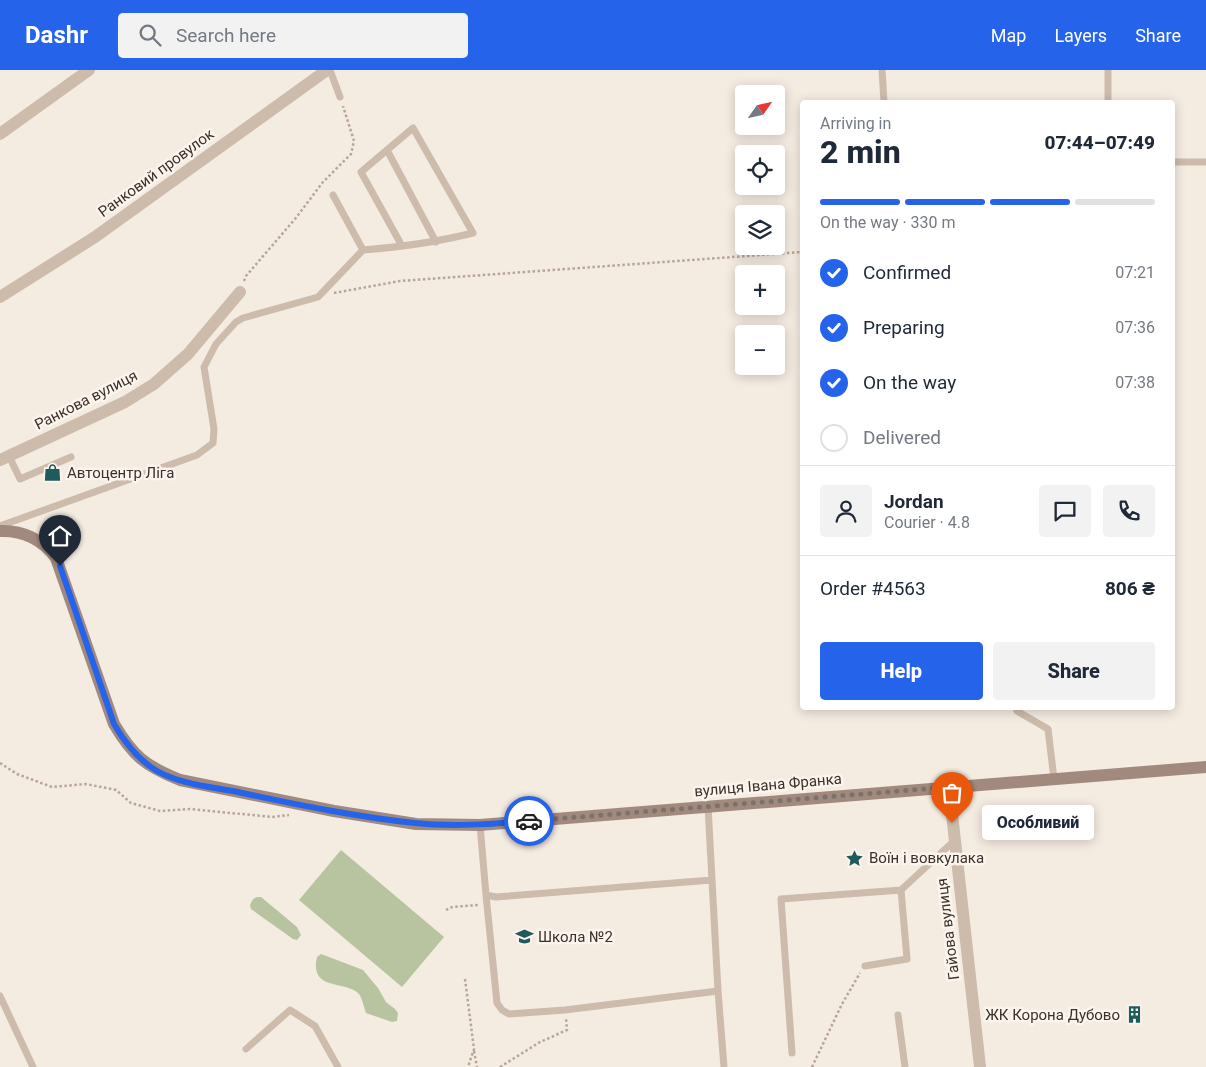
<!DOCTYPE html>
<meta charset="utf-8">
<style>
:root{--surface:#fff;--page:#f2f2f3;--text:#1f2937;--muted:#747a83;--line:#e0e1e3;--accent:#2563eb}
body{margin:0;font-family:Roboto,sans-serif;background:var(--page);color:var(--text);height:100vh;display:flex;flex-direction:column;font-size:19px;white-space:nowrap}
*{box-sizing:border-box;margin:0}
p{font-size:16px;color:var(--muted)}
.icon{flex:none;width:28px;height:28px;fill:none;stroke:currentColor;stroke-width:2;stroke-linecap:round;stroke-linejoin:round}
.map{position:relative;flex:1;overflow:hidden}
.details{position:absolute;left:800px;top:30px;width:375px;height:610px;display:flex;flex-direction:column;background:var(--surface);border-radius:5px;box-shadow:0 2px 12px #0003}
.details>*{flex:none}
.needle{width:32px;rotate:56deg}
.fabs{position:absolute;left:735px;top:15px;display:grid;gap:10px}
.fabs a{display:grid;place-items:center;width:50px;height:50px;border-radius:5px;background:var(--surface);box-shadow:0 2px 12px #0003;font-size:25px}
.pin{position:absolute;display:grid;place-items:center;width:42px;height:42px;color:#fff;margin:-51px -21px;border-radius:50% 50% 50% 0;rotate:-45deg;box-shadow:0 0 5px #0007}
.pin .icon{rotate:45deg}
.courier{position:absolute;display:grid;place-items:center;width:50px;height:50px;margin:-25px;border:4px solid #2563eb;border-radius:50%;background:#fff;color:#222;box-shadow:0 1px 6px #0007}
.bubble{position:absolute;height:35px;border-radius:5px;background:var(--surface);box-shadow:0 2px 12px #0003;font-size:16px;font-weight:800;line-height:35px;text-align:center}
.overview em{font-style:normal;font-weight:800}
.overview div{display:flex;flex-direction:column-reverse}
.overview{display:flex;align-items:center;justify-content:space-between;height:85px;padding:0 20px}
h1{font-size:32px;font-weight:800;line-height:38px}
.bar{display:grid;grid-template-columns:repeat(4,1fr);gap:8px 5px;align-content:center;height:60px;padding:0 20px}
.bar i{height:6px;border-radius:4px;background:var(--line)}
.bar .active{background:var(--accent)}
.bar p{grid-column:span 4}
.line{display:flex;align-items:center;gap:12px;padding:0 20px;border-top:1px solid var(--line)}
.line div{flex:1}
.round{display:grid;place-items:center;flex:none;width:52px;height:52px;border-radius:5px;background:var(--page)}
ol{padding:0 20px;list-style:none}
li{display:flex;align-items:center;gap:15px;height:55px}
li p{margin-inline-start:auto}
li .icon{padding:5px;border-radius:50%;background:var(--accent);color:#fff;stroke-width:4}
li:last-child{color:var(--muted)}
li i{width:28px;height:28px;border:2px solid var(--line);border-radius:50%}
.action{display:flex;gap:10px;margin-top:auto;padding:10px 20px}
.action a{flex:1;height:58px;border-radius:5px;background:var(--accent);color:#fff;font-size:20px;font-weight:800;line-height:58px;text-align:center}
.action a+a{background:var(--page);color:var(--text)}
header{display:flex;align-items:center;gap:30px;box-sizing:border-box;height:70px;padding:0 25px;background:var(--accent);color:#fff}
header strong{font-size:24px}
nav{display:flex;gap:28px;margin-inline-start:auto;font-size:18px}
.search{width:350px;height:45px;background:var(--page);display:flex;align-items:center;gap:12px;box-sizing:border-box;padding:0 18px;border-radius:5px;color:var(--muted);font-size:19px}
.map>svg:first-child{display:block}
</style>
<header>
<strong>Dashr</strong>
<div class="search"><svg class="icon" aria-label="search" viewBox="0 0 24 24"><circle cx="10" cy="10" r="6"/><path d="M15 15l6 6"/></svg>Search here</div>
<nav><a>Map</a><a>Layers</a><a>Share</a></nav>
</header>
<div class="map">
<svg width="1206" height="997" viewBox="0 0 1206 997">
<rect width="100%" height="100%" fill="#f4ebe1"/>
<path fill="#b8c4a0" d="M 341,780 L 444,867 L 402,917 L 299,830 Z
M 257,827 L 261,827 L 297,857 L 301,865 L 297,870 L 293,869 L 251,839 L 250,835 L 253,829 Z
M 321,884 L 363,900 L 378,918 L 386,932 L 395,939 L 398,943 L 397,951 L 392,952 L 366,943 C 364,937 362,928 359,924 C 346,910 309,922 317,887 Z"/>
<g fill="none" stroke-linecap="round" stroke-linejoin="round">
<path stroke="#b9a596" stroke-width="2.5" stroke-dasharray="2.5 2.5" stroke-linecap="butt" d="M 244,211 L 246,206 L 295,149 L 323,112 L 351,84 L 354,71 L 343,36
M 334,223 L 400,211 L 802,182
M 0,693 L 17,704 L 52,717 L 86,714 L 116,720 L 131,733 L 160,741 L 190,739 L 272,747 L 289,745
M 446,840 L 452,837 L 478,835
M 465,909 L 474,979 L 468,997
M 474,981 L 477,997
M 500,997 L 540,972 L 567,960 L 566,948
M 812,997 L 842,934 L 860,903"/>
<path stroke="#cdbbac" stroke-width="7" d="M 330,0 L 340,27
M 882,0 L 884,32
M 1108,0 L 1108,32
M 387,80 L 436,172
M 1172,92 L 1206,92
M 333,125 L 363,180
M 9,386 L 20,409 L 71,387
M 0,456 L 197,385 L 213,373 L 214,359 L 204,297 L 216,274 L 236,252 L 243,248 L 318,227 L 363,180 C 401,177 437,172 473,163 L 413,58 L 361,102 L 402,176
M 1016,638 L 1017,641 L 1048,659 L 1054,709
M 708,736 L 718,921 L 724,997
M 480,755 L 486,825 L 496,827 L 712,810
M 486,825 L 497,933 L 502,940 L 509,944 L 565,940 L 718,921
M 865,896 L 907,889 L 901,820
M 0,926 L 33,997
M 898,945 L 905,997
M 246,979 L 290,940 L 315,956 L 338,997
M 792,983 L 781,829 L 901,820 L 954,771"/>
<path stroke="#cdbbac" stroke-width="12" d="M 0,64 L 89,0
M 0,227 L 95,167 L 327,0
M 0,390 L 125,332 L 154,314 L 188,284 L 240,222
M 949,717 L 980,997"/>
<path stroke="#a18a7d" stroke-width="12" d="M 0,461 C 23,460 43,470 56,488 L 114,654 C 133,686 145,696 180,710 L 334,741 L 416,754 L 480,755 L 1206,697"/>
</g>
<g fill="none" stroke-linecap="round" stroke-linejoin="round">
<path stroke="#7c716b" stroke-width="5" stroke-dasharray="0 9" d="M 529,751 L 949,717 L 952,753"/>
<path stroke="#2563eb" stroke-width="6" d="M 60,496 L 114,654 C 125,673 138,690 157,701 C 182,715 214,717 242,723 C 299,735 357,747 415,753 C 452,757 491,754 529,751"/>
</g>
<defs>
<symbol id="shop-bare" viewBox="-9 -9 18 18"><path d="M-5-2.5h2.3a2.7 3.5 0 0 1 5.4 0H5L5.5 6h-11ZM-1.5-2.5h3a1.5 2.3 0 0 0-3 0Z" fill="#1f5a5e" stroke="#fbf5ee" stroke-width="2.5" paint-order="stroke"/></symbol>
<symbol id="sight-bare" viewBox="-9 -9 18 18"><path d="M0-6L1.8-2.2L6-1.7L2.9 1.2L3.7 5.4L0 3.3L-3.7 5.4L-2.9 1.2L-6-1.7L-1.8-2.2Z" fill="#1f5a5e" stroke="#fbf5ee" stroke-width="2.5" paint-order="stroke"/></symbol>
<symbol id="school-bare" viewBox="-9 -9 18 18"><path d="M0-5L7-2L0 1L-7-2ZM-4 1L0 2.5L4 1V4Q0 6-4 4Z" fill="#1f5a5e" stroke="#fbf5ee" stroke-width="2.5" paint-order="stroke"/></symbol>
<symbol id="building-bare" viewBox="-9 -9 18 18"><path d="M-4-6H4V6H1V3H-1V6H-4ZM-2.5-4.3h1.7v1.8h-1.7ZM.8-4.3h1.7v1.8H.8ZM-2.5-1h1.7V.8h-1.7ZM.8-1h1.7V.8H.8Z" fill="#1f5a5e" stroke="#fbf5ee" stroke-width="2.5" paint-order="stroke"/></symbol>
</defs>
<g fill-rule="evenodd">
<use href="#shop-bare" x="40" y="390" width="25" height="25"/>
<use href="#sight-bare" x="842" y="776" width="25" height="25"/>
<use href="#school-bare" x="512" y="854" width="25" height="25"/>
<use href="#building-bare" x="1122" y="932" width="25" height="25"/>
</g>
<g text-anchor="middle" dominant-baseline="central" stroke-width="5" stroke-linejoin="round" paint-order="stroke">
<g font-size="15" fill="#3b302b" stroke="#fbf5ee">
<text transform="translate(156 103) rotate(-36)">Ранковий провулок</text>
<text transform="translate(86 330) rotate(-27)">Ранкова вулиця</text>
<text transform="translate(768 715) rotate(-5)">вулиця Івана Франка</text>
<text transform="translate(948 859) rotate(-97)">Гайова вулиця</text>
</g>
<g font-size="15" fill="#3b302b" stroke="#fbf5ee" text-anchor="start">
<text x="67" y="403">Автоцентр Ліга</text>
<text x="869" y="788">Воїн і вовкулака</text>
<text x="538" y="867">Школа №2</text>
<text x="1120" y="945" text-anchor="end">ЖК Корона Дубово</text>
</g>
</g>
</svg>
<div class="fabs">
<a><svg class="needle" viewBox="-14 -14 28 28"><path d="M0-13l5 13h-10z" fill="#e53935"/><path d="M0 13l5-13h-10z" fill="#747a83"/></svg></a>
<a><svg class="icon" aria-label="locate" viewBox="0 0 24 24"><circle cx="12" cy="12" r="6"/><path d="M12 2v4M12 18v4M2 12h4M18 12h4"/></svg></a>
<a><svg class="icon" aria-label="layers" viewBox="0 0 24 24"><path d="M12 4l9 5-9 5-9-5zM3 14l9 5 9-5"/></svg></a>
<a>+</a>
<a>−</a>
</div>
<div class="pin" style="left:952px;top:753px;background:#ea580c"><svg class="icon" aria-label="bag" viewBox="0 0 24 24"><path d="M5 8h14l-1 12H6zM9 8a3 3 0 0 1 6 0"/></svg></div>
<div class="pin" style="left:60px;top:496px;background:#1f2937"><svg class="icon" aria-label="home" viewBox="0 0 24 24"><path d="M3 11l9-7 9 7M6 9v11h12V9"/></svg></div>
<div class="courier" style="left:529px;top:751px"><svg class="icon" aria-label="car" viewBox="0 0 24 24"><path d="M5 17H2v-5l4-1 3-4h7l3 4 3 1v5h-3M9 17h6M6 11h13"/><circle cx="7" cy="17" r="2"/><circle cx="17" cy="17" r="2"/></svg></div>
<div class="bubble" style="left:982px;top:735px;width:112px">Особливий</div>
<section class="details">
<div class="overview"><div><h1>2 min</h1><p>Arriving in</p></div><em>07:44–07:49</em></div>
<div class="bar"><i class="active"></i><i class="active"></i><i class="active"></i><i></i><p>On the way · 330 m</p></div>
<ol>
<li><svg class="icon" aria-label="check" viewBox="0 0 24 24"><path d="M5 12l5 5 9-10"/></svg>Confirmed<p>07:21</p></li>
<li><svg class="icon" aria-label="check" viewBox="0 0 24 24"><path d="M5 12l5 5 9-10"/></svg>Preparing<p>07:36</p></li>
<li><svg class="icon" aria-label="check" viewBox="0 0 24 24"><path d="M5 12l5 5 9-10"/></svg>On the way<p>07:38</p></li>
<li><i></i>Delivered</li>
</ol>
<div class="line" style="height:90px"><a class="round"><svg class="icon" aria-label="person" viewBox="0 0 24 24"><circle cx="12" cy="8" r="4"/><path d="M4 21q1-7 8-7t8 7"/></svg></a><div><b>Jordan</b><p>Courier · 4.8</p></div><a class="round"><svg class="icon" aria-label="chat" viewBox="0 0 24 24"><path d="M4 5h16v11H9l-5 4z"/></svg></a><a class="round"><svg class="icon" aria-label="phone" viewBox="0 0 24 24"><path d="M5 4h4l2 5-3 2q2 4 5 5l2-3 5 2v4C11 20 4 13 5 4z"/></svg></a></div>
<div class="line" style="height:65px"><div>Order #4563</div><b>806 ₴</b></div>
<div class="action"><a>Help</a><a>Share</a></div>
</section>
</div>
